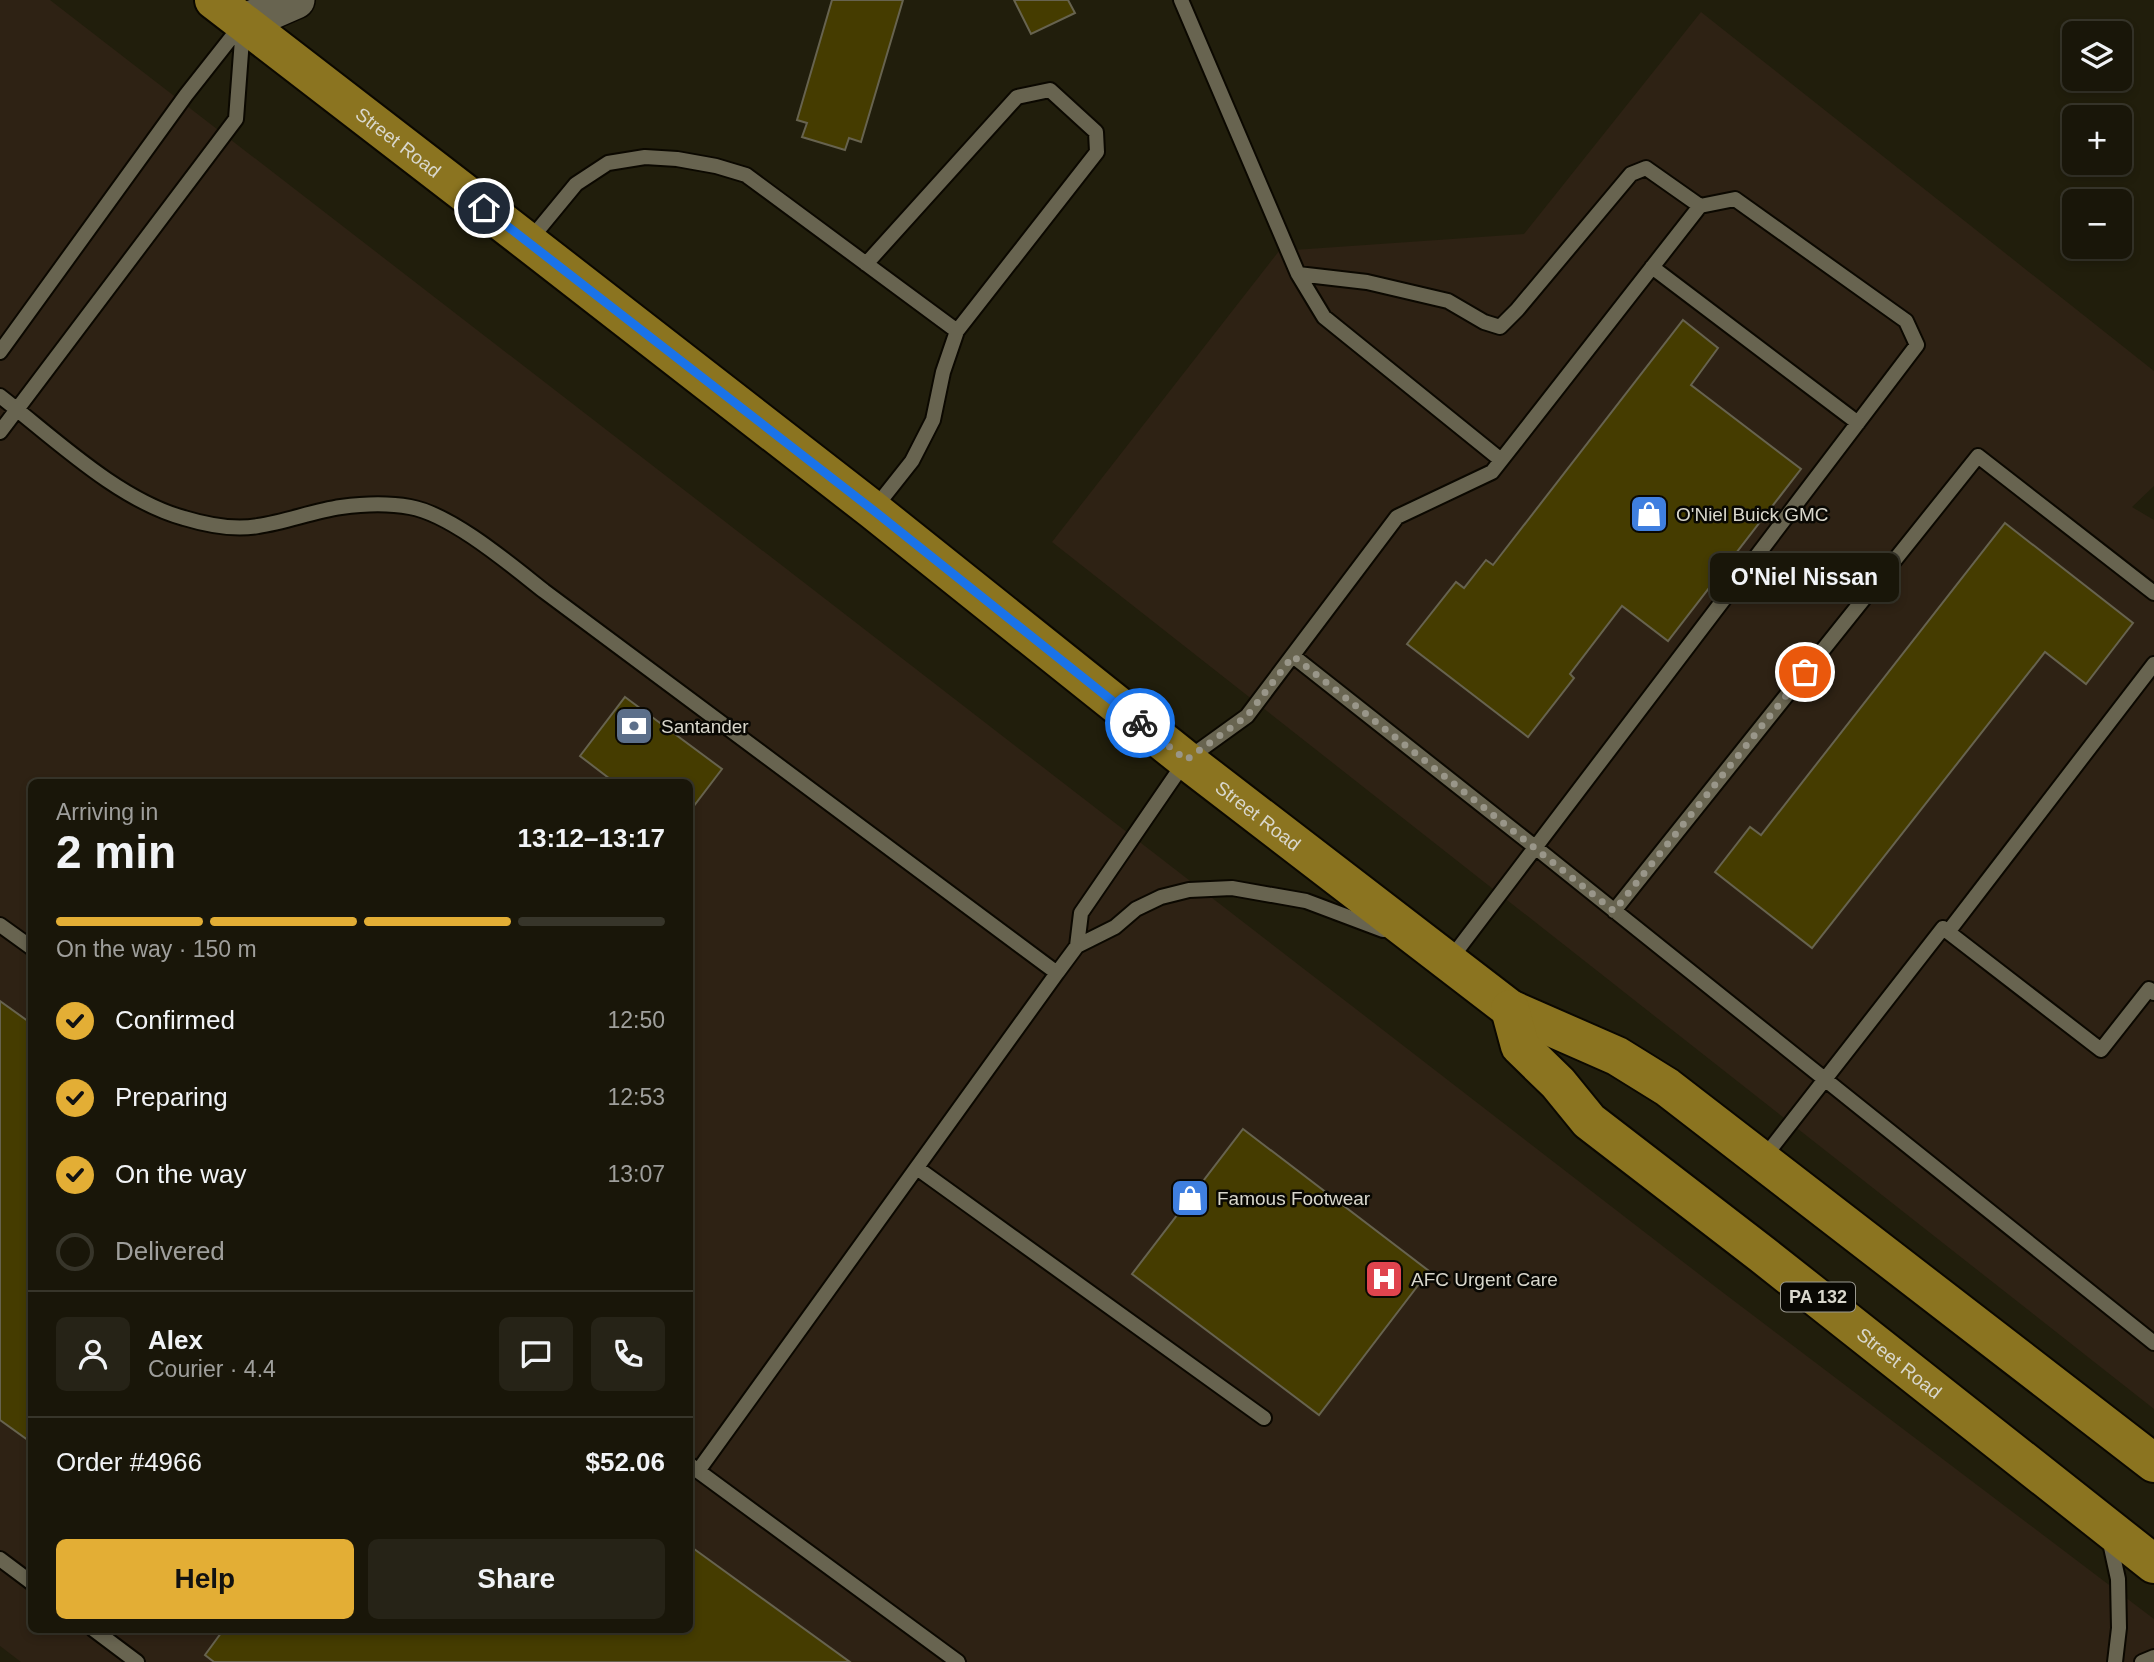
<!DOCTYPE html>
<meta charset="utf-8">
<style>
:root{--surface:#191609;--page:#262317;--text:#f1f3f6;--muted:#9f9f9c;--line:#37352a;--accent:#e3ae35}
body{margin:0;font-family:Helvetica,sans-serif;background:var(--page);color:var(--text);height:100vh;display:flex;flex-direction:column;font-size:26px;white-space:nowrap}
*{box-sizing:border-box;margin:0}
p{font-size:23px;color:var(--muted)}
.icon{flex:none;width:38px;height:38px;fill:none;stroke:currentColor;stroke-width:2;stroke-linecap:round;stroke-linejoin:round}
.map{position:relative;flex:1;overflow:hidden}
.side{position:absolute;left:28px;top:779px;width:665px;height:854px;display:flex;flex-direction:column;background:var(--surface);border-radius:10px;box-shadow:0 4px 10px #0003,0 0 0 2px var(--line)}
.side>*{flex:none}
.tools{position:absolute;left:2062px;top:21px;display:grid;gap:14px}
.tools a{display:grid;place-items:center;width:70px;height:70px;border-radius:10px;background:var(--surface);box-shadow:0 4px 10px #0003,0 0 0 2px var(--line);font-size:35px}
.pin{position:absolute;display:grid;place-items:center;width:60px;height:60px;color:#fff;margin:-30px;border:4px solid #fff;border-radius:50%;box-shadow:0 2px 7px #0007}
.courier{position:absolute;display:grid;place-items:center;width:70px;height:70px;margin:-35px;border:5px solid #1a73e8;border-radius:50%;background:#fff;color:#222;box-shadow:0 2px 9px #0007}
.bubble{position:absolute;height:49px;border-radius:10px;background:var(--surface);box-shadow:0 4px 10px #0003,0 0 0 2px var(--line);font-size:23px;font-weight:700;line-height:49px;text-align:center}
.summary em{font-style:normal;font-weight:700}
.summary div{display:flex;flex-direction:column-reverse}
.summary{display:flex;align-items:center;justify-content:space-between;height:119px;padding:0 28px}
h1{font-size:46px;font-weight:700;line-height:52px}
.bar{display:grid;grid-template-columns:repeat(4,1fr);gap:10px 7px;align-content:center;height:84px;padding:0 28px}
.bar i{height:9px;border-radius:5px;background:var(--line)}
.bar .selected{background:var(--accent)}
.bar p{grid-column:span 4}
.line{display:flex;align-items:center;gap:18px;padding:0 28px;border-top:2px solid var(--line)}
.line div{flex:1}
.round{display:grid;place-items:center;flex:none;width:74px;height:74px;border-radius:10px;background:var(--page)}
ol{padding:0 28px;list-style:none}
li{display:flex;align-items:center;gap:21px;height:77px}
li p{margin-inline-start:auto}
li .icon{padding:7px;border-radius:50%;background:var(--accent);color:#111;stroke-width:4}
li:last-child{color:var(--muted)}
li i{width:38px;height:38px;border:4px solid var(--line);border-radius:50%}
.cta{display:flex;gap:14px;margin-top:auto;padding:14px 28px}
.cta a{flex:1;height:80px;border-radius:10px;background:var(--accent);color:#111;font-size:28px;font-weight:700;line-height:80px;text-align:center}
.cta a+a{background:var(--page);color:var(--text)}
.map>svg:first-child{display:block}
</style>
<div class="map">
<svg width="2154" height="1662" viewBox="0 0 2154 1662">
<rect width="100%" height="100%" fill="#211e0c"/>
<path fill="#2e2214" fill-rule="evenodd" d="M 0,0 L 50,0 L 1717,1288 L 2154,1619 L 2154,1662 L 21,1662 L 0,1646 ZM 32,782 L 690,782 L 690,1629 L 32,1629 Z
M 1701,12 L 2154,371 L 2154,486 L 2132,507 L 2154,520 L 2154,1409 L 1052,542 L 1279,251 L 1524,234 Z"/>
<path fill="#453c00" stroke="#67634f" stroke-width="2" d="M 832,0 L 903,0 L 861,142 L 849,138 L 845,150 L 802,137 L 807,123 L 797,120 Z
M 1014,0 L 1068,0 L 1075,13 L 1031,34 Z
M 1683,320 L 1718,348 L 1691,385 L 1801,469 L 1668,641 L 1622,606 L 1570,674 L 1574,678 L 1528,737 L 1407,644 L 1456,582 L 1464,588 L 1486,560 L 1493,565 Z
M 2005,523 L 2133,623 L 2086,684 L 2045,652 L 1812,948 L 1715,872 L 1750,827 L 1761,835 Z
M 625,697 L 722,769 L 690,811 L 690,782 L 614,782 L 580,756 Z
M 0,1001 L 32,1024 L 32,1443 L 0,1420 Z
M 1243,1129 L 1429,1271 L 1319,1415 L 1132,1274 Z
M 690,1546 L 850,1662 L 214,1662 L 205,1655 L 224,1629 L 690,1629 Z"/>
<g fill="none" stroke-linecap="round" stroke-linejoin="round">
<defs>
<path id="service" d="M 1181,0 L 1298,274 L 1324,317 L 1501,460
M 529,241 L 576,184 L 608,163 L 645,157 L 677,159 L 716,166 L 746,175 L 957,331 L 943,372 L 933,420 L 912,461 L 874,509
M 866,264 L 1017,97 L 1050,90 L 1096,132 L 1097,152 L 957,331
M 1652,267 L 1858,423
M 1298,274 L 1367,282 L 1448,301 L 1484,322 L 1500,327 L 1517,310 L 1631,174 L 1646,168 L 1700,206
M 0,352 L 186,95 L 242,24
M 0,396 C 54,438 118,500 184,518 C 207,525 235,530 258,526 C 286,522 313,511 341,507 C 363,504 388,503 410,507 C 451,514 511,565 544,591 L 1057,973 L 698,1471
M 0,432 L 236,119 L 243,26
M 1293,656 L 1535,847 L 2154,1343
M 1614,911 L 1978,456 L 2154,593
M 0,925 L 32,948
M 1948,932 L 2154,664
M 1077,946 L 1081,913 L 1186,760 L 1247,716 L 1397,517 L 1492,472 L 1700,206 L 1735,199 L 1906,321 L 1917,345 L 1449,961
M 1057,973 L 1077,946 L 1115,927 L 1136,909 L 1161,897 L 1189,890 L 1232,888 L 1306,901 L 1383,930
M 1762,1160 L 1943,928 L 2101,1050 L 2149,989 L 2154,993
M 917,1168 L 1264,1418
M 690,1465 L 958,1662
M 2109,1538 L 2118,1579 L 2119,1628 L 2115,1662
M 0,1559 L 32,1583
M 93,1629 L 137,1662
M 2142,1662 L 2154,1657"/>
<path id="tertiary" d="M 243,23 L 296,0"/>
<g id="primary">
<path id="s1" d="M 214,0 L 528,242 L 873,510 L 1186,760 L 1510,1009 L 1617,1056 L 1667,1087 L 2154,1463"/>
<path id="s2" d="M 1510,1009 L 1520,1046 L 1558,1083 L 1589,1121 L 1763,1255 L 2154,1564"/>
</g>
</defs>
<use href="#service" stroke="#0b0800" stroke-width="18"/>
<use href="#tertiary" stroke="#0b0800" stroke-width="40"/>
<use href="#primary" stroke="#0b0800" stroke-width="42"/>
<use href="#service" stroke="#686450" stroke-width="14"/>
<use href="#tertiary" stroke="#686450" stroke-width="37"/>
<use href="#primary" stroke="#8b7420" stroke-width="38"/>
</g>
<g fill="none" stroke-linecap="round" stroke-linejoin="round">
<path stroke="#999689" stroke-width="7" stroke-dasharray="0 12.6" d="M 1140,723 L 1186,760 L 1247,716 L 1293,656 L 1614,911 L 1805,672"/>
<path stroke="#1a73e8" stroke-width="9" d="M 484,208 L 873,510 L 1140,723"/>
</g>
<defs>
<symbol id="shop-square" viewBox="-11 -11 22 22"><rect x="-9" y="-9" width="18" height="18" rx="4" fill="#3f7fe0" stroke="#090803"/><path d="M-5-2.5h2.3a2.7 3.5 0 0 1 5.4 0H5L5.5 6h-11ZM-1.5-2.5h3a1.5 2.3 0 0 0-3 0Z" fill="#fff"/></symbol>
<symbol id="bank-square" viewBox="-11 -11 22 22"><rect x="-9" y="-9" width="18" height="18" rx="4" fill="#5c6f8a" stroke="#090803"/><path d="M-6-4H6V4H-6ZM0-2.3a2.3 2.3 0 1 0 0 4.6a2.3 2.3 0 1 0 0-4.6Z" fill="#fff"/></symbol>
<symbol id="hospital-square" viewBox="-11 -11 22 22"><rect x="-9" y="-9" width="18" height="18" rx="4" fill="#e0444e" stroke="#090803"/><path d="M-5-5h3v3.5h4V-5h3V5h-3V1.5h-4V5h-3Z" fill="#fff"/></symbol>
</defs>
<g fill-rule="evenodd">
<use href="#shop-square" x="1627" y="492" width="44" height="44"/>
<use href="#bank-square" x="612" y="704" width="44" height="44"/>
<use href="#shop-square" x="1168" y="1176" width="44" height="44"/>
<use href="#hospital-square" x="1362" y="1257" width="44" height="44"/>
</g>
<g text-anchor="middle" dominant-baseline="central" stroke-width="5" stroke-linejoin="round" paint-order="stroke">
<rect fill="#090803" stroke="#9b9990" stroke-width="2" x="1781" y="1282.5" width="74" height="29" rx="5"/>
<g font-size="18" font-weight="bold" fill="#d9d7cc">
<text x="1818" y="1297">PA 132</text>
</g>
<g font-size="19" fill="#d9d7cc" stroke="#090803">
<text stroke="none"><textPath href="#s1" startOffset="233">Street Road</textPath></text>
<text stroke="none"><textPath href="#s1" startOffset="1325">Street Road</textPath></text>
<text stroke="none"><textPath href="#s2" startOffset="534">Street Road</textPath></text>
</g>
<g font-size="19" fill="#d9d7cc" stroke="#090803" text-anchor="start">
<text x="1676" y="514">O'Niel Buick GMC</text>
<text x="661" y="726">Santander</text>
<text x="1217" y="1198">Famous Footwear</text>
<text x="1411" y="1279">AFC Urgent Care</text>
</g>
</g>
</svg>
<div class="tools">
<a><svg class="icon" aria-label="layers" viewBox="0 0 24 24"><path d="M12 4l9 5-9 5-9-5zM3 14l9 5 9-5"/></svg></a>
<a>+</a>
<a>−</a>
</div>
<div class="pin" style="left:1805px;top:672px;background:#ea580c"><svg class="icon" aria-label="bag" viewBox="0 0 24 24"><path d="M5 8h14l-1 12H6zM9 8a3 3 0 0 1 6 0"/></svg></div>
<div class="pin" style="left:484px;top:208px;background:#1f2937"><svg class="icon" aria-label="home" viewBox="0 0 24 24"><path d="M3 11l9-7 9 7M6 9v11h12V9"/></svg></div>
<div class="courier" style="left:1140px;top:723px"><svg class="icon" aria-label="bike" viewBox="0 0 24 24"><circle cx="6" cy="16" r="4"/><circle cx="18" cy="16" r="4"/><path d="M6 16l4-8h5l3 8M10 8l3 8H6M13 5h3"/></svg></div>
<div class="bubble" style="left:1710px;top:553px;width:189px">O'Niel Nissan</div>
<section class="side">
<div class="summary"><div><h1>2 min</h1><p>Arriving in</p></div><em>13:12–13:17</em></div>
<div class="bar"><i class="selected"></i><i class="selected"></i><i class="selected"></i><i></i><p>On the way · 150 m</p></div>
<ol>
<li><svg class="icon" aria-label="check" viewBox="0 0 24 24"><path d="M5 12l5 5 9-10"/></svg>Confirmed<p>12:50</p></li>
<li><svg class="icon" aria-label="check" viewBox="0 0 24 24"><path d="M5 12l5 5 9-10"/></svg>Preparing<p>12:53</p></li>
<li><svg class="icon" aria-label="check" viewBox="0 0 24 24"><path d="M5 12l5 5 9-10"/></svg>On the way<p>13:07</p></li>
<li><i></i>Delivered</li>
</ol>
<div class="line" style="height:126px"><a class="round"><svg class="icon" aria-label="person" viewBox="0 0 24 24"><circle cx="12" cy="8" r="4"/><path d="M4 21q1-7 8-7t8 7"/></svg></a><div><b>Alex</b><p>Courier · 4.4</p></div><a class="round"><svg class="icon" aria-label="chat" viewBox="0 0 24 24"><path d="M4 5h16v11H9l-5 4z"/></svg></a><a class="round"><svg class="icon" aria-label="phone" viewBox="0 0 24 24"><path d="M5 4h4l2 5-3 2q2 4 5 5l2-3 5 2v4C11 20 4 13 5 4z"/></svg></a></div>
<div class="line" style="height:91px"><div>Order #4966</div><b>$52.06</b></div>
<div class="cta"><a>Help</a><a>Share</a></div>
</section>
</div>
